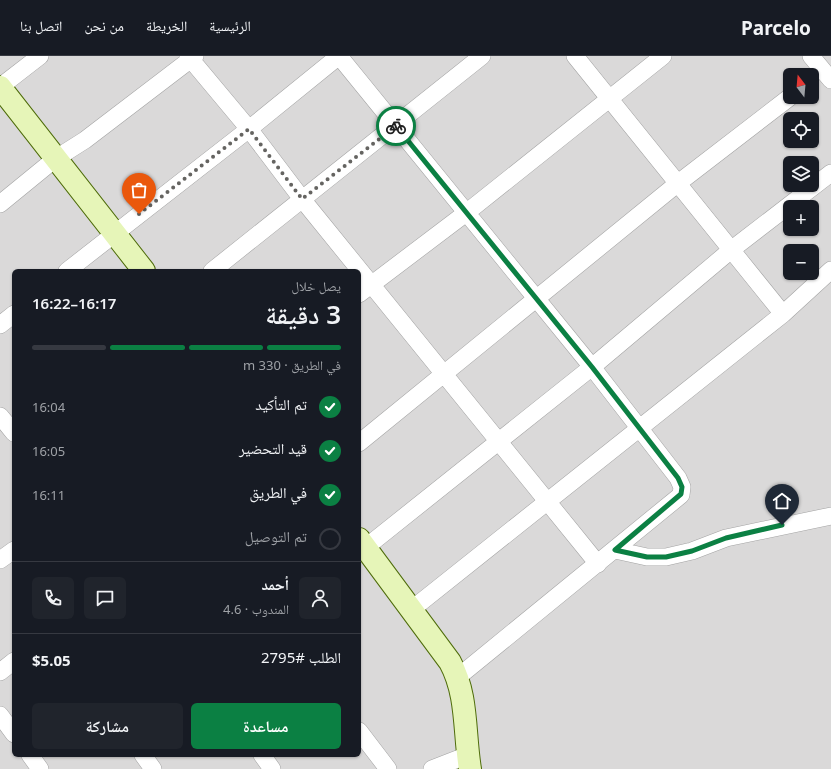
<!DOCTYPE html>
<html lang="ar">
<meta charset="utf-8">
<style>
:root{--surface:#171b24;--page:#20242c;--text:#f1f3f6;--muted:#9ea1a6;--line:#363941;--accent:#0b8043}
body{margin:0;font-family:"Noto Sans","Noto Naskh Arabic",sans-serif;background:var(--page);color:var(--text);direction:rtl;height:100vh;display:flex;flex-direction:column;font-size:15px;white-space:nowrap}
*{box-sizing:border-box;margin:0}
p{font-size:13px;color:var(--muted)}
.icon{flex:none;width:22px;height:22px;fill:none;stroke:currentColor;stroke-width:2;stroke-linecap:round;stroke-linejoin:round}
.map{position:relative;flex:1;overflow:hidden;direction:ltr}
.details{position:absolute;left:12px;top:213px;width:349px;height:488px;display:flex;flex-direction:column;background:var(--surface);border-radius:6px;box-shadow:0 1px 3px #0004;direction:rtl}
.details>*{flex:none}
.needle{width:26px;rotate:344deg}
.fabs{position:absolute;left:783px;top:12px;display:grid;gap:8px}
.fabs a{display:grid;place-items:center;width:36px;height:36px;border-radius:6px;background:var(--surface);box-shadow:0 1px 3px #0004;font-size:20px}
.pin{position:absolute;display:grid;place-items:center;width:34px;height:34px;color:#fff;margin:-41px -17px;border-radius:50% 50% 50% 0;rotate:-45deg;box-shadow:0 0 4px #0007}
.pin .icon{rotate:45deg}
.courier{position:absolute;display:grid;place-items:center;width:40px;height:40px;margin:-20px;border:3px solid #0b8043;border-radius:50%;background:#fff;color:#222;box-shadow:0 1px 5px #0007}
.overview em{font-style:normal;font-weight:600}
.overview div{display:flex;flex-direction:column-reverse}
.overview{display:flex;align-items:center;justify-content:space-between;height:68px;padding:0 20px}
h1{font-size:26px;font-weight:600;line-height:30px}
.bar{display:grid;grid-template-columns:repeat(4,1fr);gap:6px 4px;align-content:center;height:48px;padding:0 20px}
.bar i{height:5px;border-radius:3px;background:var(--line)}
.bar .selected{background:var(--accent)}
.bar p{grid-column:span 4}
.line{display:flex;align-items:center;gap:10px;padding:0 20px;border-top:1px solid var(--line)}
.line div{flex:1}
.round{display:grid;place-items:center;flex:none;width:42px;height:42px;border-radius:6px;background:var(--page)}
ol{padding:0 20px;list-style:none}
li{display:flex;align-items:center;gap:12px;height:44px}
li p{margin-inline-start:auto}
li .icon{padding:4px;border-radius:50%;background:var(--accent);color:#fff;stroke-width:4}
li:last-child{color:var(--muted)}
li i{width:22px;height:22px;border:2px solid var(--line);border-radius:50%}
.primary-button{display:flex;gap:8px;margin-top:auto;padding:8px 20px}
.primary-button a{flex:1;height:46px;border-radius:6px;background:var(--accent);color:#fff;font-size:16px;font-weight:600;line-height:46px;text-align:center}
.primary-button a+a{background:var(--page);color:var(--text)}
header{display:flex;align-items:center;gap:24px;box-sizing:border-box;height:56px;padding:0 20px;background:var(--surface);border-bottom:1px solid var(--line)}
header strong{font-size:19px}
nav{display:flex;gap:22px;margin-inline-start:auto;font-size:14px}
.map>svg:first-child{display:block}
</style>
<header>
<strong>Parcelo</strong>
<nav><a>الرئيسية</a><a>الخريطة</a><a>من نحن</a><a>اتصل بنا</a></nav>
</header>
<div class="map">
<svg width="831" height="713" viewBox="0 0 831 713">
<rect width="100%" height="100%" fill="#edebe2"/>
<path fill="#dad9d9" fill-rule="evenodd" d="M 0,0 L 831,0 L 831,713 L 0,713 ZM 790,19 L 812,19 L 812,41 L 790,41 ZM 790,63 L 812,63 L 812,85 L 790,85 ZM 790,107 L 812,107 L 812,129 L 790,129 ZM 790,151 L 812,151 L 812,173 L 790,173 ZM 790,195 L 812,195 L 812,217 L 790,217 ZM 14,215 L 359,215 L 359,699 L 14,699 Z"/>
<g fill="none" stroke-linecap="round" stroke-linejoin="round">
<defs>
<path id="street" d="M 188,0 L 249,73 L 302,143 L 598,508
M 339,0 L 592,311 L 678,422 L 682,431 L 681,439 L 458,621
M 575,0 L 783,258
M 811,0 L 831,24
M 0,31 L 40,0
M 0,148 L 55,103 L 85,84 L 195,0
M 67,215 L 249,73 L 339,0
M 212,215 L 482,0
M 359,238 L 466,157 L 663,0
M 0,269 L 14,258
M 0,360 L 14,377
M 359,387 L 677,128 L 790,41
M 365,492 L 592,311 L 731,194 L 831,117
M 615,494 L 647,501 L 666,501 L 692,495 L 726,482 L 831,460
M 0,504 L 14,494
M 411,554 L 783,258 L 831,214
M 0,616 L 14,605
M 0,659 L 14,678
M 359,675 L 388,713
M 30,699 L 40,713
M 143,699 L 153,713
M 262,699 L 272,713
M 432,713 L 468,699"/>
<path id="secondary" d="M 0,31 L 144,215
M 359,483 L 450,606 C 468,639 464,677 470,713"/>
</defs>
<use href="#street" stroke="#a3a3a3" stroke-width="18"/>
<use href="#secondary" stroke="#4e6c0a" stroke-width="24"/>
<use href="#street" stroke="#fff" stroke-width="17"/>
<use href="#secondary" stroke="#e6f5b8" stroke-width="22"/>
</g>
<g fill="none" stroke-linecap="round" stroke-linejoin="round">
<path stroke="#656461" stroke-width="4" stroke-dasharray="0 7.2" d="M 139,158 L 249,73 L 302,143 L 396,70"/>
<path stroke="#0b8043" stroke-width="5" d="M 396,70 L 592,311 L 678,422 L 682,431 L 681,438 L 615,494 L 647,501 L 666,501 L 692,495 L 726,482 L 782,469"/>
</g>
</svg>
<div class="fabs">
<a><svg class="needle" viewBox="-14 -14 28 28"><path d="M0-13l5 13h-10z" fill="#e53935"/><path d="M0 13l5-13h-10z" fill="#9ea1a6"/></svg></a>
<a><svg class="icon" aria-label="locate" viewBox="0 0 24 24"><circle cx="12" cy="12" r="6"/><path d="M12 2v4M12 18v4M2 12h4M18 12h4"/></svg></a>
<a><svg class="icon" aria-label="layers" viewBox="0 0 24 24"><path d="M12 4l9 5-9 5-9-5zM3 14l9 5 9-5"/></svg></a>
<a>+</a>
<a>−</a>
</div>
<div class="pin" style="left:139px;top:158px;background:#ea580c"><svg class="icon" aria-label="bag" viewBox="0 0 24 24"><path d="M5 8h14l-1 12H6zM9 8a3 3 0 0 1 6 0"/></svg></div>
<div class="pin" style="left:782px;top:469px;background:#1f2937"><svg class="icon" aria-label="home" viewBox="0 0 24 24"><path d="M3 11l9-7 9 7M6 9v11h12V9"/></svg></div>
<div class="courier" style="left:396px;top:70px"><svg class="icon" aria-label="bike" viewBox="0 0 24 24"><circle cx="6" cy="16" r="4"/><circle cx="18" cy="16" r="4"/><path d="M6 16l4-8h5l3 8M10 8l3 8H6M13 5h3"/></svg></div>
<section class="details">
<div class="overview"><div><h1>3 دقيقة</h1><p>يصل خلال</p></div><em>16:17–16:22</em></div>
<div class="bar"><i class="selected"></i><i class="selected"></i><i class="selected"></i><i></i><p>في الطريق · 330 m</p></div>
<ol>
<li><svg class="icon" aria-label="check" viewBox="0 0 24 24"><path d="M5 12l5 5 9-10"/></svg>تم التأكيد<p>16:04</p></li>
<li><svg class="icon" aria-label="check" viewBox="0 0 24 24"><path d="M5 12l5 5 9-10"/></svg>قيد التحضير<p>16:05</p></li>
<li><svg class="icon" aria-label="check" viewBox="0 0 24 24"><path d="M5 12l5 5 9-10"/></svg>في الطريق<p>16:11</p></li>
<li><i></i>تم التوصيل</li>
</ol>
<div class="line" style="height:72px"><a class="round"><svg class="icon" aria-label="person" viewBox="0 0 24 24"><circle cx="12" cy="8" r="4"/><path d="M4 21q1-7 8-7t8 7"/></svg></a><div><b>أحمد</b><p>المندوب · 4.6</p></div><a class="round"><svg class="icon" aria-label="chat" viewBox="0 0 24 24"><path d="M4 5h16v11H9l-5 4z"/></svg></a><a class="round"><svg class="icon" aria-label="phone" viewBox="0 0 24 24"><path d="M5 4h4l2 5-3 2q2 4 5 5l2-3 5 2v4C11 20 4 13 5 4z"/></svg></a></div>
<div class="line" style="height:52px"><div>الطلب #2795</div><b>$5.05</b></div>
<div class="primary-button"><a>مساعدة</a><a>مشاركة</a></div>
</section>
</div>
